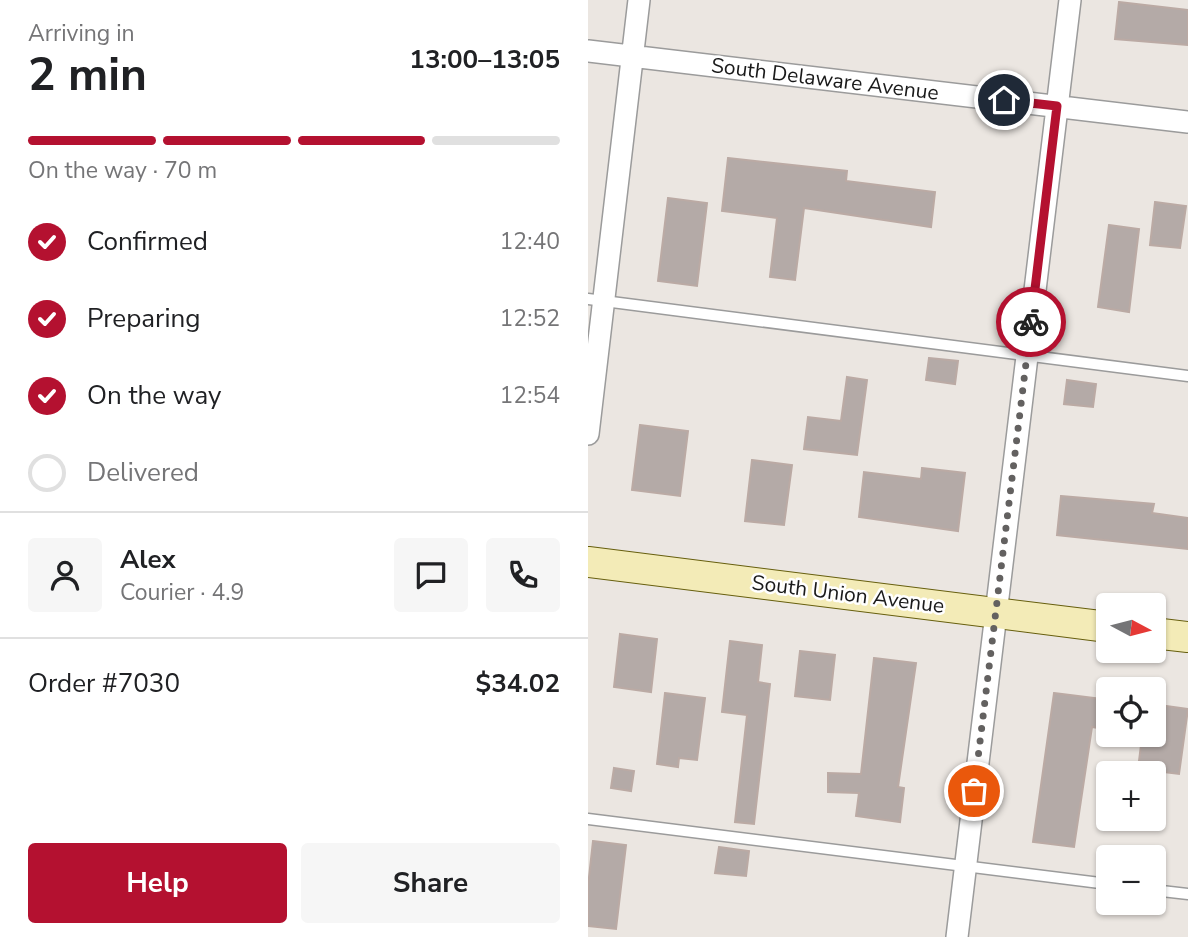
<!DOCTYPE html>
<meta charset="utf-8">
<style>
:root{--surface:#fff;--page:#f6f6f6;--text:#202124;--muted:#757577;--line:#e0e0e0;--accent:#b41130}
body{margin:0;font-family:"Nunito Sans",sans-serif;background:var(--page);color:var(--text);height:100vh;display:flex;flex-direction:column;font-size:26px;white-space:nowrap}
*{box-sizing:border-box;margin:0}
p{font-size:23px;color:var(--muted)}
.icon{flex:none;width:38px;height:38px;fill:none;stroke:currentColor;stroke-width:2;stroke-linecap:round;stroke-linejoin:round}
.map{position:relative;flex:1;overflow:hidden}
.sheet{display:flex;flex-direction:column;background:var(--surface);width:588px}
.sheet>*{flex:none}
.needle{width:46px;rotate:97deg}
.controls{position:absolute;left:508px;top:593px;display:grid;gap:14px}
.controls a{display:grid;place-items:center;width:70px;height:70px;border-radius:7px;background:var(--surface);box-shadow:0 2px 5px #0004;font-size:35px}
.pin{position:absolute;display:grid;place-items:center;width:60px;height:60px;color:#fff;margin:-30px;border:4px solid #fff;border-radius:50%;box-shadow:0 2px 7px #0007}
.courier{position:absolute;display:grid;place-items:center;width:70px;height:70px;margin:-35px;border:5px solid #b41130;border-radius:50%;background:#fff;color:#222;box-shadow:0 2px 9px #0007}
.summary em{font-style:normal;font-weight:700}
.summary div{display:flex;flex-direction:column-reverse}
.summary{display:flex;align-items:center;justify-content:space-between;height:119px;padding:0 28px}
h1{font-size:46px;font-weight:700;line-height:52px}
.bar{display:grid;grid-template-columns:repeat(4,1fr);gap:10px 7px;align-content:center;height:84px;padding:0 28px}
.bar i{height:9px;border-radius:5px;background:var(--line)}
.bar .current{background:var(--accent)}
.bar p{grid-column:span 4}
.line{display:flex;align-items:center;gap:18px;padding:0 28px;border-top:2px solid var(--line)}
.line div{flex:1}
.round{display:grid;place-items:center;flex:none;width:74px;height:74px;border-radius:7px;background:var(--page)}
ol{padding:0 28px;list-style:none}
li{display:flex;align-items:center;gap:21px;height:77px}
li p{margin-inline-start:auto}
li .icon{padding:7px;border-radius:50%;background:var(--accent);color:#fff;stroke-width:4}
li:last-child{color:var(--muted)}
li i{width:38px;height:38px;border:4px solid var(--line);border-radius:50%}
.action{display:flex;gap:14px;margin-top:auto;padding:14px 28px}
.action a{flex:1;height:80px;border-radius:7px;background:var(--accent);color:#fff;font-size:28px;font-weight:700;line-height:80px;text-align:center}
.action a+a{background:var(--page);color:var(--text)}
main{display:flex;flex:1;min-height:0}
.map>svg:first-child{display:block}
</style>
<main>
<section class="sheet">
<div class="summary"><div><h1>2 min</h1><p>Arriving in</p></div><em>13:00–13:05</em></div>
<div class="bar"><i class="current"></i><i class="current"></i><i class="current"></i><i></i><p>On the way · 70 m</p></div>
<ol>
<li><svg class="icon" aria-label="check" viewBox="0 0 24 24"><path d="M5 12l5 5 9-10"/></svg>Confirmed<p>12:40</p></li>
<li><svg class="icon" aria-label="check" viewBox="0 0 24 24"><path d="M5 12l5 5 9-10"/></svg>Preparing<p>12:52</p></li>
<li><svg class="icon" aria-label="check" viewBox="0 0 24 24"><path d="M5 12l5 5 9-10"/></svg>On the way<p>12:54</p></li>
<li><i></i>Delivered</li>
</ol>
<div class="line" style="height:126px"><a class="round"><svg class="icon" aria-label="person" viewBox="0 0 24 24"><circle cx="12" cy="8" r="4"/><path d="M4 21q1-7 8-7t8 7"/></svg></a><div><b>Alex</b><p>Courier · 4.9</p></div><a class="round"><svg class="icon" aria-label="chat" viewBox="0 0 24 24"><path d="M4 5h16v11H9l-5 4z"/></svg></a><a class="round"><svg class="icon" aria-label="phone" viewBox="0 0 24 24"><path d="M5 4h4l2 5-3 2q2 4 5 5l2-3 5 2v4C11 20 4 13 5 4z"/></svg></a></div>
<div class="line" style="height:91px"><div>Order #7030</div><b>$34.02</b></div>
<div class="action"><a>Help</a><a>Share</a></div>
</section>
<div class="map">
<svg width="600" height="937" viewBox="0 0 600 937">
<rect width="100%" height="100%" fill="#ebe6e1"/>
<path fill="#b4aaa7" stroke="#bbaaa4" stroke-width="2" d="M 531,2 L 600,10 L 600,45 L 527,39 Z
M 140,158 L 259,171 L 258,181 L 347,192 L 343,227 L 216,208 L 207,280 L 182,277 L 189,218 L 134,211 Z
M 80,198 L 119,203 L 109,286 L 70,281 Z
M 567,202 L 598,206 L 592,248 L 562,245 Z
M 521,225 L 551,229 L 541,312 L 510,307 Z
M 341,358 L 370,361 L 367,384 L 338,380 Z
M 259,377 L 279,380 L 269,455 L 216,449 L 220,417 L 253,421 Z
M 479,380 L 508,384 L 505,407 L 476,404 Z
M 52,425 L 100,431 L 92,496 L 44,490 Z
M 164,460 L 204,465 L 196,525 L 157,521 Z
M 334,468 L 377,473 L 370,531 L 271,517 L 276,472 L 333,479 Z
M 473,496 L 566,504 L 564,513 L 600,518 L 600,549 L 469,535 Z
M 32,634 L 69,639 L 63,692 L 26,687 Z
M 142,641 L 174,645 L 170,682 L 182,684 L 166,824 L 147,822 L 159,715 L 134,712 Z
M 212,651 L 247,655 L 242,700 L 207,696 Z
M 286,658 L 328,663 L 310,787 L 316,788 L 312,822 L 268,816 L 271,793 L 240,792 L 240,773 L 273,774 Z
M 77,693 L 117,698 L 109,760 L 91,758 L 90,767 L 69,764 Z
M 466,693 L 515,699 L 511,728 L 504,727 L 486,847 L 445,842 Z
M 571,705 L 600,709 L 591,774 L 550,769 L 553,745 L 566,746 Z
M 26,768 L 46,771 L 43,791 L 23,788 Z
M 5,841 L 38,845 L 28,929 L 0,926 L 0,886 Z
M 131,847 L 161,851 L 158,876 L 127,873 Z"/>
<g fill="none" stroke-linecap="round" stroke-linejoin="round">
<defs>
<path id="service" d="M 0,299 L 600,376
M 0,819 L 520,884
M 565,890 L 600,894"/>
<path id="minor" d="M 0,51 L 600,122
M 0,434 L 51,0
M 369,937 L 482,0"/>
<path id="secondary" d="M 0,562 L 520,627
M 565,633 L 600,637"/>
</defs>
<use href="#service" stroke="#9b9b9b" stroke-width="13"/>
<use href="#minor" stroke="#9b9b9b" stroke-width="24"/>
<use href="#secondary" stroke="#665e0d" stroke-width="32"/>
<use href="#service" stroke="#fff" stroke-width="10"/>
<use href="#minor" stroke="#fff" stroke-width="21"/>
<use href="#secondary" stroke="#f3ebb7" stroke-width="30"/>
</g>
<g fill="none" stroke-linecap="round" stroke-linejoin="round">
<path stroke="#636160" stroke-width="7" stroke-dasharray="0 12.6" d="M 386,791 L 443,322"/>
<path stroke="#b41130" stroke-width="9" d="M 416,100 L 469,106 L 443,322"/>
</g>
<g text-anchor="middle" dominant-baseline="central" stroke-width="5" stroke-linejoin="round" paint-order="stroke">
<g font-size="21" fill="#1a1a1a" stroke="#fff">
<text transform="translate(237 79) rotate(7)">South Delaware Avenue</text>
<text transform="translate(260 594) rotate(7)">South Union Avenue</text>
</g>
</g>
</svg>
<div class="controls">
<a><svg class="needle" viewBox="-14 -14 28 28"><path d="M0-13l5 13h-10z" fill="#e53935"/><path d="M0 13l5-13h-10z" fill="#757577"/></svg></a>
<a><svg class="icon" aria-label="locate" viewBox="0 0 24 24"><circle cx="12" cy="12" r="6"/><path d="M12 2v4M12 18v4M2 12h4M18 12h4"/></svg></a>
<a>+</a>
<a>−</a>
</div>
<div class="pin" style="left:386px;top:791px;background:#ea580c"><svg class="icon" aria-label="bag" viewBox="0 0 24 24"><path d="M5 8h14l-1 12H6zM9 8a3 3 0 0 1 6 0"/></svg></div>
<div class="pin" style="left:416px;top:100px;background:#1f2937"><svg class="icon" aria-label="home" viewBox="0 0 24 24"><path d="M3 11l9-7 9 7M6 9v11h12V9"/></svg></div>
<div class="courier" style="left:443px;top:322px"><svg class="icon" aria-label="bike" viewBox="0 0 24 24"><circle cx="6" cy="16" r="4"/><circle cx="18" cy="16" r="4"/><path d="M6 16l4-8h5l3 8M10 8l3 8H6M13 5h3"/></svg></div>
</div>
</main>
